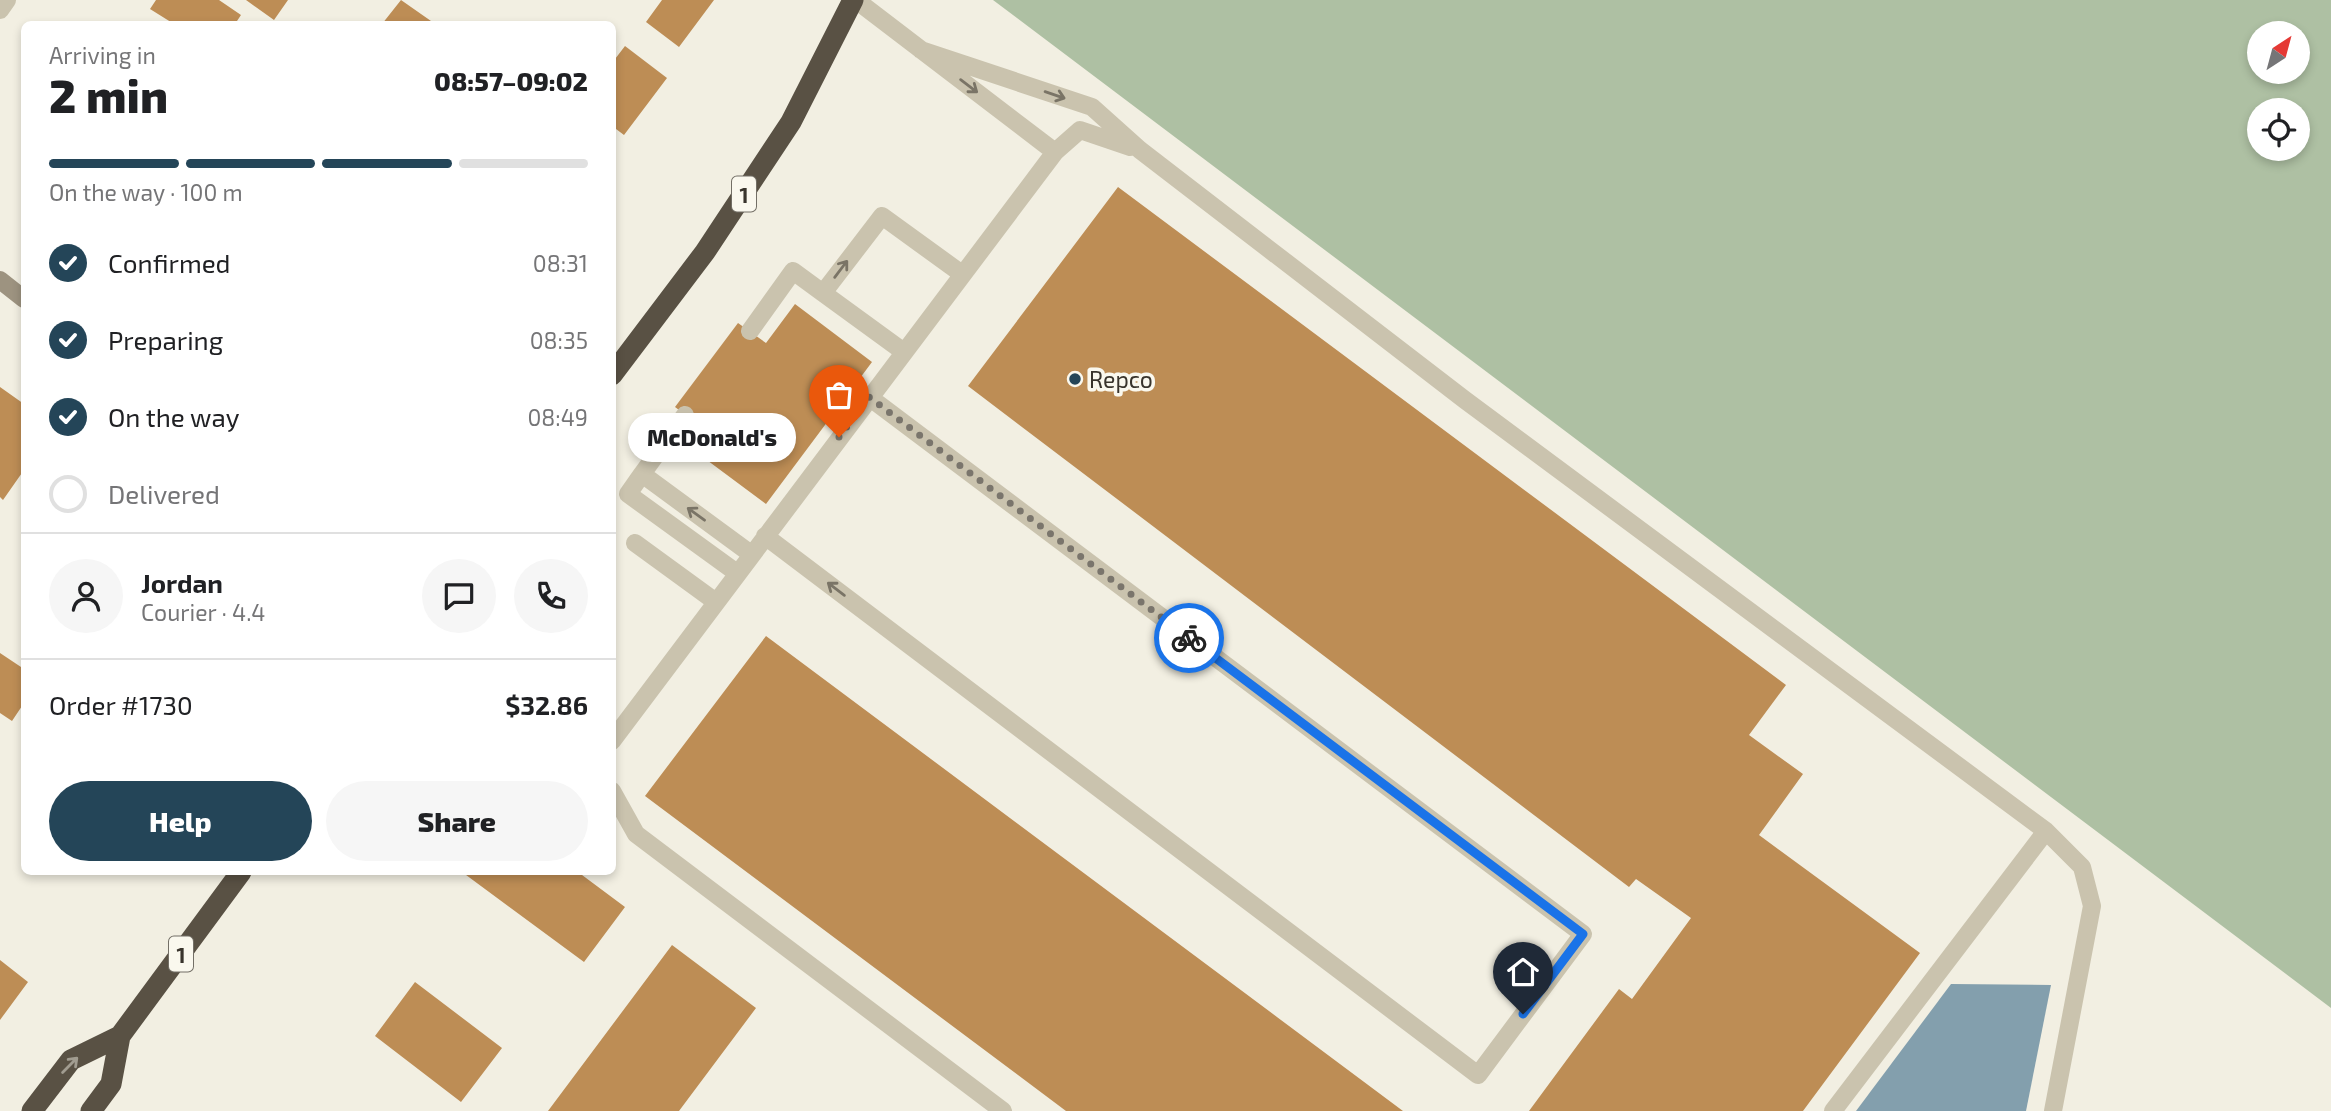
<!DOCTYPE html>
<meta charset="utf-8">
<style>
:root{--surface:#fff;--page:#f6f6f6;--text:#202124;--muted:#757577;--line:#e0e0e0;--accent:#244558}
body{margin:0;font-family:"Exo 2",sans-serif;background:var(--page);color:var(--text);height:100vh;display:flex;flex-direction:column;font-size:26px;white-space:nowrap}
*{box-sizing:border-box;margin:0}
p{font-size:23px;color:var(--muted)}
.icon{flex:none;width:38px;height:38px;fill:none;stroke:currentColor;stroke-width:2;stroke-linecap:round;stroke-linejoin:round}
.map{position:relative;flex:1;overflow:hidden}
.sheet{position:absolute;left:21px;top:21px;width:595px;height:854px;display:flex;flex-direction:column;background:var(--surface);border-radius:10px;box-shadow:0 4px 10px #0003}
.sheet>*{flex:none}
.needle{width:46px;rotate:36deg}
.tools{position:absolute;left:2247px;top:21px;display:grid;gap:14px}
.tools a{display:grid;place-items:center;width:63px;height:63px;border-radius:50%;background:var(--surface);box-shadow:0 4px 10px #0003;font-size:35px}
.pin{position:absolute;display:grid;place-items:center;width:60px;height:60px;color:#fff;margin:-72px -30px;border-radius:50% 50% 50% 0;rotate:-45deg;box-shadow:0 0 7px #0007}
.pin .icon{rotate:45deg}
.courier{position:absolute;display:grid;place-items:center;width:70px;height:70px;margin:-35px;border:5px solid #1a73e8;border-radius:50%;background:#fff;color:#222;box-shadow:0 2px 9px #0007}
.bubble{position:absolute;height:49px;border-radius:24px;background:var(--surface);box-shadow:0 4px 10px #0003;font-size:23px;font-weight:800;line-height:49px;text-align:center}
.overview em{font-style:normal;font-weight:800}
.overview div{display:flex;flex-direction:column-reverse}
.overview{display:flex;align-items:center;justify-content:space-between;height:119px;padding:0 28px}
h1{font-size:46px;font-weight:800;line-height:52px}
.bar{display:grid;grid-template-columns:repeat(4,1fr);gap:10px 7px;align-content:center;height:84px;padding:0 28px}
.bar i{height:9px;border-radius:5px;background:var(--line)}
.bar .on{background:var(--accent)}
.bar p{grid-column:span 4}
.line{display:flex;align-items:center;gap:18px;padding:0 28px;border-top:2px solid var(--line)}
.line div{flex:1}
.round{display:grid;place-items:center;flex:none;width:74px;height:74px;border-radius:37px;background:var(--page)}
ol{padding:0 28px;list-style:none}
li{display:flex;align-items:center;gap:21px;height:77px}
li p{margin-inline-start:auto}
li .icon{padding:7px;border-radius:50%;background:var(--accent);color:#fff;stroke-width:4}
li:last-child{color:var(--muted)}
li i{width:38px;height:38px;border:4px solid var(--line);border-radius:50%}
.primary-button{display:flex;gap:14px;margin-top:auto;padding:14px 28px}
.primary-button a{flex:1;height:80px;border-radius:42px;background:var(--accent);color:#fff;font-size:28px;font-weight:800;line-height:80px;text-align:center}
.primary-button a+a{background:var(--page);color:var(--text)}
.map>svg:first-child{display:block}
</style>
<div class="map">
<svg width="2331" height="1111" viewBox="0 0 2331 1111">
<rect width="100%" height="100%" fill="#f2efe2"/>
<path fill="#aec0a3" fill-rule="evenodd" d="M 993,0 L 2331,0 L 2331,1008 ZM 2259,33 L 2298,33 L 2298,72 L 2259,72 ZM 2259,110 L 2298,110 L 2298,149 L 2259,149 Z"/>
<path fill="#839fad" d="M 1951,984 L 2051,985 L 2026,1111 L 1856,1111 Z"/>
<path fill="#bd8d55" d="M 156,0 L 219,0 L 241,15 L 235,24 L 174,24 L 150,9 Z
M 246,0 L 288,0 L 274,20 Z
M 401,0 L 431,21 L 429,24 L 382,24 Z
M 662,0 L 714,0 L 679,47 L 646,22 Z
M 625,46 L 667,78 L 624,135 L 612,126 L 612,63 Z
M 1118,187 L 1786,685 L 1749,735 L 1803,774 L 1759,835 L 1920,953 L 1803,1111 L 1529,1111 L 1619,989 L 1632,999 L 1691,918 L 1636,879 L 1629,887 L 968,386 Z
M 795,304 L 872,362 L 766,504 L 688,446 L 702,427 L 675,407 L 738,323 L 766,343 Z
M 0,387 L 24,404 L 24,470 L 3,500 L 0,497 Z
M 766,636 L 1403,1111 L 1066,1111 L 645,796 Z
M 0,653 L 24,669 L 24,703 L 12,721 L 0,713 Z
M 462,872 L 578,872 L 625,907 L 584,962 Z
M 672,945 L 756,1008 L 679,1111 L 548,1111 Z
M 0,960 L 28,982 L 0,1020 Z
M 415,982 L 502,1048 L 461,1102 L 375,1036 Z"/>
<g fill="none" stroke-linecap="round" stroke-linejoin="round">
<path stroke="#cac3ae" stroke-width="18" d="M 856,0 L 1055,152
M 921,50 L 1092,107 L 1140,150 L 1465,400 L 2046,831 L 2082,867 L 2092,906 L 2053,1111
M 823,293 L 904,352
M 750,331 L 793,271 L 823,293 L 882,216 L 962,274
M 685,415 L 642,474 L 751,554
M 642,474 L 628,494 L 737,573
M 765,536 L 1478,1075 L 1583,934 L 869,397
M 635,543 L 716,602
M 612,741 L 1055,152 L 1080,130 L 1130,147
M 612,791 L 636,834 L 1003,1111
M 1833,1111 L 2046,831"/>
<path stroke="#cac3ae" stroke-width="18" d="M 0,10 L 7,0"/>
<path stroke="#9d9380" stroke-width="18" d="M 0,280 L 24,299"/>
<path stroke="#595144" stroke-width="21" d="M 612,375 L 705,252 L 791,122 L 853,0
M 32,1111 L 71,1060 L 120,1036
M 91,1111 L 111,1084 L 120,1036 L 241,872"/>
</g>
<defs><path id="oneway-shaft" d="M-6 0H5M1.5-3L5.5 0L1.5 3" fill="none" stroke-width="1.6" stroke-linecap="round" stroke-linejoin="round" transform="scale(1.75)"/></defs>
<g stroke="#7a7466">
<use href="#oneway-shaft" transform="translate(969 86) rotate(37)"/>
<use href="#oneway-shaft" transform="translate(1055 95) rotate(19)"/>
<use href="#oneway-shaft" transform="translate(841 269) rotate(-53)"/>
<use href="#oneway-shaft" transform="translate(696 514) rotate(-144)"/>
<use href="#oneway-shaft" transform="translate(836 589) rotate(-143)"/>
</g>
<use stroke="#a19c90" href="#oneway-shaft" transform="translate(70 1065) rotate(-45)"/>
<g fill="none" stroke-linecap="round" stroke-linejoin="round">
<path stroke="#7a756c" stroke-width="7" stroke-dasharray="0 12.6" d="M 839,437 L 869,397 L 1189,638"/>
<path stroke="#1a73e8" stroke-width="9" d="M 1189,638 L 1583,934 L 1523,1014"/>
</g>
<circle fill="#244558" stroke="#faf8ee" stroke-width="2.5" cx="1075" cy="379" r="7"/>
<g text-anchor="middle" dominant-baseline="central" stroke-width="7" stroke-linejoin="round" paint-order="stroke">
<g fill="#faf8ee" stroke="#736f66" stroke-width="2">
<rect x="732" y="176.5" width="24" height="35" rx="5"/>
<rect x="169" y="936.5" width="24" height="35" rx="5"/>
</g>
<g font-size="21" font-weight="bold" fill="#39342c">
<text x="744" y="194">1</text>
<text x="181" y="954">1</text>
</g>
<g font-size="23" fill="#39342c" stroke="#faf8ee" text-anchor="start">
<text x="1089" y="379">Repco</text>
</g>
</g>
</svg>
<div class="tools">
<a><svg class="needle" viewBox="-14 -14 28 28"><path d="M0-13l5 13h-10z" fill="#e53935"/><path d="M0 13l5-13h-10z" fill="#757577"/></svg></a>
<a><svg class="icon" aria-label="locate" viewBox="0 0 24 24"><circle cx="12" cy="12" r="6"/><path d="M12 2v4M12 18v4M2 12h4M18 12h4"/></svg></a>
</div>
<div class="pin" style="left:839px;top:437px;background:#ea580c"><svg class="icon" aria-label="bag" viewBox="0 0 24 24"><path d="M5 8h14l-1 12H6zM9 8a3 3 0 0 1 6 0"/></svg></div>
<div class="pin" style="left:1523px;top:1014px;background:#1f2937"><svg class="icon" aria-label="home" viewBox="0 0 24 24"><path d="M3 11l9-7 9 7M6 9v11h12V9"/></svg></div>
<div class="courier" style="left:1189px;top:638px"><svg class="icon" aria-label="bike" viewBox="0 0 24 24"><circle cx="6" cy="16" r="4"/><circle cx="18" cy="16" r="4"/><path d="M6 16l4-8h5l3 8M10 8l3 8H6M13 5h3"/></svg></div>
<div class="bubble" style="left:628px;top:413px;width:168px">McDonald's</div>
<section class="sheet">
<div class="overview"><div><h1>2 min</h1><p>Arriving in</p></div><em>08:57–09:02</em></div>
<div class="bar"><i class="on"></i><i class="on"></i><i class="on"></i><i></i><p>On the way · 100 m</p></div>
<ol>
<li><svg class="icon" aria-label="check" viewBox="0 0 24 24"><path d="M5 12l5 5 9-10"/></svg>Confirmed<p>08:31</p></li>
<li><svg class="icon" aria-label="check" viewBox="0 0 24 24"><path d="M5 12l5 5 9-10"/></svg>Preparing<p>08:35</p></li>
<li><svg class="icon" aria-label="check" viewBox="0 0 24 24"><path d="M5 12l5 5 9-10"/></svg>On the way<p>08:49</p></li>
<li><i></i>Delivered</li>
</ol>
<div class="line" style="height:126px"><a class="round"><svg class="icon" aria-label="person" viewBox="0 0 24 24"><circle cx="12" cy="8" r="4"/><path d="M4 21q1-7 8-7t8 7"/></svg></a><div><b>Jordan</b><p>Courier · 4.4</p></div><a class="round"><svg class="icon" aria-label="chat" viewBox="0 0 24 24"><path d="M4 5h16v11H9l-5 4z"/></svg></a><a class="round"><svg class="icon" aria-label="phone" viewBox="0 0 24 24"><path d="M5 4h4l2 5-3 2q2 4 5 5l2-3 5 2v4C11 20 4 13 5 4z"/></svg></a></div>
<div class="line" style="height:91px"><div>Order #1730</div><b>$32.86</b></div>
<div class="primary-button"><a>Help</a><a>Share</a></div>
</section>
</div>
